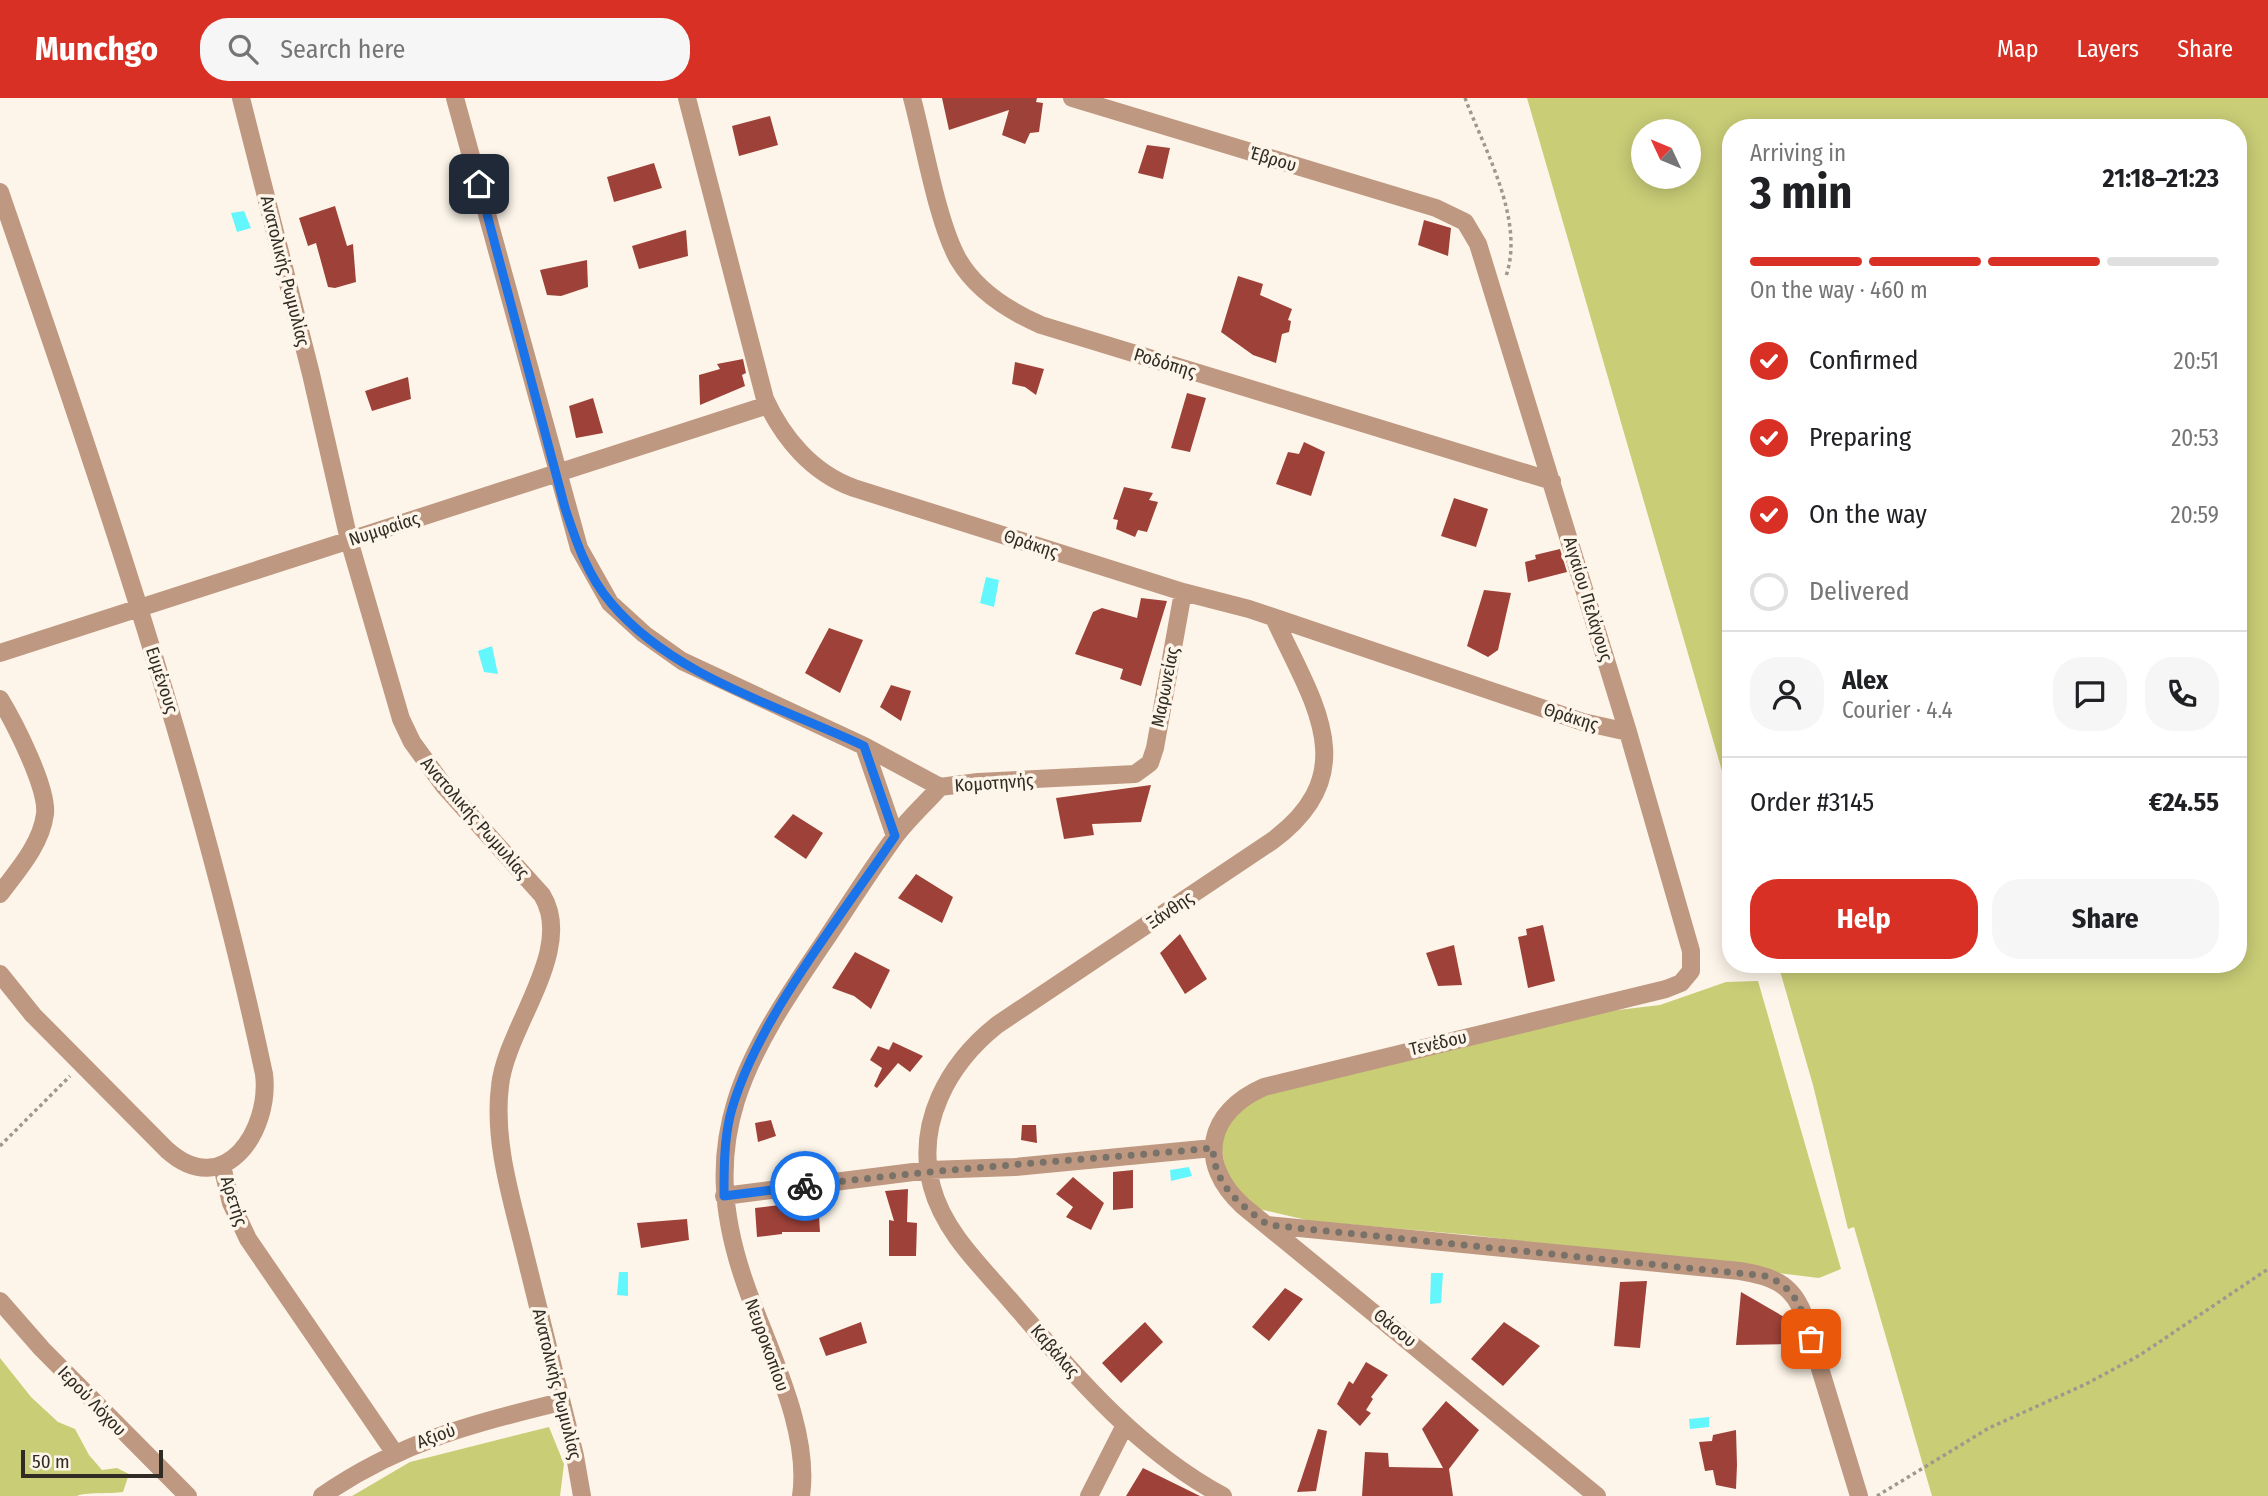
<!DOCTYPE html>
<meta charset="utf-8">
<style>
:root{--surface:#fff;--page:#f6f6f6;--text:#202124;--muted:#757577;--line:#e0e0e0;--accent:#d93025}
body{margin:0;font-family:"Fira Sans Condensed",sans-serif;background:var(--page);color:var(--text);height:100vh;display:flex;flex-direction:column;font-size:26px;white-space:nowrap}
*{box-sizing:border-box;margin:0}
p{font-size:23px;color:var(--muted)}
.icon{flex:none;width:38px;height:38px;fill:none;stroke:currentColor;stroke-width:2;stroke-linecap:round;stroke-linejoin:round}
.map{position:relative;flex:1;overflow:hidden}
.panel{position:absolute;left:1722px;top:21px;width:525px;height:854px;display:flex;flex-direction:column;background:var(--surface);border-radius:28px;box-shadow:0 4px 18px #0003}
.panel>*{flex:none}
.needle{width:46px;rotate:314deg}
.fabs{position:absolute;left:1631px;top:21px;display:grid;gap:14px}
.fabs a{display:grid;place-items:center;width:70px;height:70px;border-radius:50%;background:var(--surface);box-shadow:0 4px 18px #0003;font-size:35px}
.scale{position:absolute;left:21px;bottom:18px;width:142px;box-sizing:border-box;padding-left:7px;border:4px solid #302b23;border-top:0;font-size:19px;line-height:24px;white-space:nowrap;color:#302b23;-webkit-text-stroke:5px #fdf5e9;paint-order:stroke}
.pin{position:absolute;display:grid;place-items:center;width:60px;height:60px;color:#fff;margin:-30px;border-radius:14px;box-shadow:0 4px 10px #0006}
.courier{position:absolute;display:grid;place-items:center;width:70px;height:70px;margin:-35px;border:5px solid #1a73e8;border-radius:50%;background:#fff;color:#222;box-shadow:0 2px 9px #0007}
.headline em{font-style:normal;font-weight:700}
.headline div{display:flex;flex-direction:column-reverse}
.headline{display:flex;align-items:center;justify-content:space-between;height:119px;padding:0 28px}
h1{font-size:46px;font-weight:700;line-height:52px}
.bar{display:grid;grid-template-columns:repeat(4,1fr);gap:10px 7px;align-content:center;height:84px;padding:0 28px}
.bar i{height:9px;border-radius:5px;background:var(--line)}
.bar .active{background:var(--accent)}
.bar p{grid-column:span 4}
.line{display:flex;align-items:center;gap:18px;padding:0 28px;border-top:2px solid var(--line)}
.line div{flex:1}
.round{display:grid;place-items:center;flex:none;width:74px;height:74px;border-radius:28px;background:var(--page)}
ol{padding:0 28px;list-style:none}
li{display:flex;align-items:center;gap:21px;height:77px}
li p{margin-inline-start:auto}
li .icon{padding:7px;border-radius:50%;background:var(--accent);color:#fff;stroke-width:4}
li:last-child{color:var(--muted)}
li i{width:38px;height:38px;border:4px solid var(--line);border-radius:50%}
.cta{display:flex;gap:14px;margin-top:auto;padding:14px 28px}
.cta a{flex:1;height:80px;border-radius:28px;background:var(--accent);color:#fff;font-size:28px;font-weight:700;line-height:80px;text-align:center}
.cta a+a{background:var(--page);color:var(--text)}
header{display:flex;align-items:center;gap:42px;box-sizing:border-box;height:98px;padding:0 35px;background:var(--accent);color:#fff}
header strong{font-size:33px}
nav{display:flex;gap:38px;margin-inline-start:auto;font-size:24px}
.search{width:490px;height:63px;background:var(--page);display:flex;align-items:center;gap:18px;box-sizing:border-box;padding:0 24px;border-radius:28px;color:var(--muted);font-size:26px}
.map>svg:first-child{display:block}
</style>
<header>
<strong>Munchgo</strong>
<div class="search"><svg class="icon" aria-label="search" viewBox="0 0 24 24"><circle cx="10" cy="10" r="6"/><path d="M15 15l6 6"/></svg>Search here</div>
<nav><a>Map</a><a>Layers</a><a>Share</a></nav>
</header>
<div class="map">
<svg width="2268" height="1398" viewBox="0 0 2268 1398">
<rect width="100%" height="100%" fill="#fdf5e9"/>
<path fill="#c9cd76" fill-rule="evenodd" d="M 1527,0 L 2268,0 L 2268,1398 L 1932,1398 L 1854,1129 L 1848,1131 L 1813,987 L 1778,866 L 2238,866 L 2238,30 L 1731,30 L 1731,704 ZM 1689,33 L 1689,79 L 1643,79 L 1643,33 Z
M 1758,883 L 1841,1171 L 1819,1180 L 1471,1137 L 1311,1123 L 1255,1110 L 1241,1098 L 1226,1074 L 1220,1041 L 1229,1020 L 1264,992 L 1601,914 L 1660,907 L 1726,884 Z
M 0,1260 L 31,1299 L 58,1324 L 75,1331 L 89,1357 L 102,1372 L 117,1370 L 129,1376 L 123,1394 C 111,1396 84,1394 77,1398 L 0,1398 Z
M 549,1329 L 564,1366 L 560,1398 L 352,1398 L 410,1364 Z"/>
<path fill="#63f7fd" d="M 244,113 L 251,130 L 237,134 L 231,115 Z
M 986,479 L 999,482 L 994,509 L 980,505 Z
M 492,548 L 498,576 L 484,574 L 478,553 Z
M 1189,1069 L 1192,1078 L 1171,1083 L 1170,1072 Z
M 619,1174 L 628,1174 L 628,1198 L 617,1197 Z
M 1431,1175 L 1443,1175 L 1441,1205 L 1430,1206 Z
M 1709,1319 L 1709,1329 L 1690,1331 L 1689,1321 Z"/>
<path fill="#9e4239" d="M 942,0 L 1037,0 L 1036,4 L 1043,5 L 1039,34 L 1030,35 L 1025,46 L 1002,37 L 1009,12 L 949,32 Z
M 770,18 L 778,47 L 739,58 L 732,28 Z
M 1147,47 L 1170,50 L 1163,81 L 1138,75 Z
M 654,65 L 662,90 L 614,104 L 607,79 Z
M 335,108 L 347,148 L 353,146 L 356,184 L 335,190 L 328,189 L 316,145 L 308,148 L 299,120 Z
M 1424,122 L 1451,130 L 1448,158 L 1418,147 Z
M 686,132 L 688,158 L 639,171 L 632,148 Z
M 587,162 L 588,189 L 561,198 L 547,197 L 540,172 Z
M 1238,178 L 1263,186 L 1260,197 L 1292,211 L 1288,222 L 1291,223 L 1289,234 L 1282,236 L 1276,265 L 1253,257 L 1221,234 Z
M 743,261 L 746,275 L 742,277 L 745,288 L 700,307 L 699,277 L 720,271 L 717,266 Z
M 1015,264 L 1044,271 L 1036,297 L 1025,289 L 1012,286 Z
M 408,279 L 411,301 L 372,313 L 365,293 Z
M 1187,295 L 1206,300 L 1190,354 L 1171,350 Z
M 593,300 L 603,335 L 576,340 L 569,308 Z
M 1304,344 L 1325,354 L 1311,398 L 1276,386 L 1288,354 L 1299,356 Z
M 1124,389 L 1153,395 L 1149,402 L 1158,404 L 1147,434 L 1138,432 L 1135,439 L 1116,431 L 1118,422 L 1113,421 Z
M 1454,400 L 1488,411 L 1476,449 L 1441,438 Z
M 1560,451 L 1567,474 L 1528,484 L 1525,464 L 1536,461 L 1535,457 Z
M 1484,492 L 1511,495 L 1498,552 L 1488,559 L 1467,548 Z
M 1141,500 L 1167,503 L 1141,588 L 1120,581 L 1123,571 L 1075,556 L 1093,514 L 1102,510 L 1137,520 Z
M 829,530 L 863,542 L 840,595 L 805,575 Z
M 891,587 L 911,593 L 901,623 L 880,609 Z
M 1151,687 L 1141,724 L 1092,726 L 1094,737 L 1064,741 L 1056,700 Z
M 793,716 L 823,735 L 806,761 L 774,739 Z
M 916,776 L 953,799 L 942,825 L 898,800 Z
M 1543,827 L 1555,883 L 1528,890 L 1518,839 L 1527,837 L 1526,831 Z
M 1180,836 L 1207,881 L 1185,896 L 1160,855 Z
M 1454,847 L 1462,887 L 1438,888 L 1426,855 Z
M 855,854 L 890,872 L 871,911 L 854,898 L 832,890 Z
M 893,944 L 923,958 L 910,974 L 898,965 L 877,990 L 874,988 L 882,970 L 870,962 L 878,948 L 889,952 Z
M 771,1022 L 776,1038 L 758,1044 L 755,1025 Z
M 1022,1027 L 1036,1027 L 1037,1045 L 1021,1042 Z
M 1133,1072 L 1133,1110 L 1113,1112 L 1113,1074 Z
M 1073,1079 L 1104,1105 L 1091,1132 L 1066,1119 L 1073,1109 L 1056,1096 Z
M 908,1091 L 907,1124 L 917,1125 L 916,1158 L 889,1158 L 889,1122 L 894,1123 L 885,1093 Z
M 818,1102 L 820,1134 L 782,1134 L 782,1136 L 757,1139 L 755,1110 L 779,1107 L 779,1110 Z
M 687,1121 L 689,1142 L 641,1150 L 637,1125 Z
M 1647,1183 L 1640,1250 L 1614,1248 L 1620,1184 Z
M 1285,1190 L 1303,1201 L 1269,1243 L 1252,1229 Z
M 1741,1194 L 1791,1223 L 1789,1246 L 1736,1247 Z
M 861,1224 L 867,1245 L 826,1258 L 819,1240 Z
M 1145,1224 L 1163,1244 L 1121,1285 L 1102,1265 Z
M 1504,1224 L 1540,1248 L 1503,1288 L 1471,1261 Z
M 1366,1264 L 1388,1277 L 1371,1299 L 1373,1301 L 1366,1312 L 1371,1315 L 1360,1328 L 1337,1306 L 1349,1283 L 1353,1286 Z
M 1446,1303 L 1479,1332 L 1449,1371 L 1453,1398 L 1362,1398 L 1365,1354 L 1388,1355 L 1389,1369 L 1443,1370 L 1422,1331 Z
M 1318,1331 L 1327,1333 L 1316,1393 L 1297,1394 Z
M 1736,1332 L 1737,1367 L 1736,1391 L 1716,1387 L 1713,1372 L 1705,1373 L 1699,1344 L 1712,1343 L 1713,1337 Z
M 1143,1370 L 1200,1398 L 1126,1398 Z"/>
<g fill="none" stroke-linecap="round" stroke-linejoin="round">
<path stroke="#9f988e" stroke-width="3.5" stroke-dasharray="3.5 3.5" stroke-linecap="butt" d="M 1465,0 C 1485,53 1525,122 1506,178
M 0,1048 L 70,978
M 1877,1398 L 1989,1330 L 2086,1286 L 2140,1257 L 2268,1171"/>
<path stroke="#bf9882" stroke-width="18" d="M 241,0 L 311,276 L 349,442 L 401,621 L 412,644 L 444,688 L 542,797 C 576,852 506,929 500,988 C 493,1044 512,1102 525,1156 C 542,1223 558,1291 575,1358 L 582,1398
M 455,0 L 579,450 L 610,505 L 644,536 L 682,563 L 864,648 L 940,689 L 978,684 L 1135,676 L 1150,665 L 1155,650 L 1183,494
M 687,0 L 765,301 C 783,340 812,375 854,390 L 1183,494 L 1249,511 L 1583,624 L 1628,634
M 912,0 C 924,44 937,123 958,161 C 976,192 1009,213 1041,227 L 1552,383
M 1072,0 L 1436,110 L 1465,124 L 1478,146 L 1628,634 L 1691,853 L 1691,873 L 1681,885 L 1666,891 L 1264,989 C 1207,1014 1196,1065 1243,1108 L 1597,1398
M 0,94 C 100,384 200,675 264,976 C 271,1031 225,1104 167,1052 L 33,917 L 0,876
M 0,555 L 768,307
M 0,601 C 14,624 48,690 45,716 C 41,747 17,773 0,796
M 864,648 L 895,738
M 222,1068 L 231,1105 L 248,1141 L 394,1354
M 724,1098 L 929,1072 L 1015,1069 L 1213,1050
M 1268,1127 L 1740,1173 C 1771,1178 1791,1185 1803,1215 L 1859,1398
M 0,1203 L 42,1251 L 188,1398
M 322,1398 C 398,1345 473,1325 561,1304
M 801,1398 C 811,1331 766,1247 745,1185 C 694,1039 745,960 826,841 C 848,808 870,773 894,740 C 907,722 925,706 940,689
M 1089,1398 L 1125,1327
M 1223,1398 C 1136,1351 1074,1276 1010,1202 C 981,1168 944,1134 932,1089 C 915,1026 948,966 997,927 L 1272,743 C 1366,674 1312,603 1274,520"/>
</g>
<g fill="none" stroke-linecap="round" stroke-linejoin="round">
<path stroke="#787268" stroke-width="7" stroke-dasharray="0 12.6" d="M 805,1088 C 940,1070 1077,1063 1213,1050 C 1214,1088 1240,1106 1268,1127 L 1766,1178 C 1796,1190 1802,1211 1811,1241"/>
<path stroke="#1a73e8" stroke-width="9" d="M 479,86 L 565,410 C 576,443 587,477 611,505 C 673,579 780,608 864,648 L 895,738 C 841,819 754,925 730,1018 C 724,1044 724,1071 724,1098 L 805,1088"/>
</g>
<g text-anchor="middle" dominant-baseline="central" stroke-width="7" stroke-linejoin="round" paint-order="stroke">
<g font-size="18" fill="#302b23" stroke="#fdf5e9">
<text transform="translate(1273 61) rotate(17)">Έβρου</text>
<text transform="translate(285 173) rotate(76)">Ανατολικής Ρωμυλίας</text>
<text transform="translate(1165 265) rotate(17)">Ροδόπης</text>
<text transform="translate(384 431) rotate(-18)">Νυμφαίας</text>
<text transform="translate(1031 446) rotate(18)">Θράκης</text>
<text transform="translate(1588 501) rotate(73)">Αιγαίου Πελάγους</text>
<text transform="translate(162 582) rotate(72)">Ευμένους</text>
<text transform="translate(1165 589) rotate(-79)">Μαρωνείας</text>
<text transform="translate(1571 619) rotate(17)">Θράκης</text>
<text transform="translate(994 685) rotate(-4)">Κομοτηνής</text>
<text transform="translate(475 720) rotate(49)">Ανατολικής Ρωμυλίας</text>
<text transform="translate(1170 812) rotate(-34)">Ξάνθης</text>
<text transform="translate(1438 945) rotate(-13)">Τενέδου</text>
<text transform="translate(234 1103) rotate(72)">Αρετής</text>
<text transform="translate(1395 1230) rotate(39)">Θάσου</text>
<text transform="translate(767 1247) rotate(70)">Νευροκοπίου</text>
<text transform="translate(1055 1253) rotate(49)">Καβάλας</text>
<text transform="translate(557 1286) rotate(76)">Ανατολικής Ρωμυλίας</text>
<text transform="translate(92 1303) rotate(46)">Ιερού Λόχου</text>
<text transform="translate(436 1338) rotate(-20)">Αξιού</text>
</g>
</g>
</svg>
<div class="fabs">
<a><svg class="needle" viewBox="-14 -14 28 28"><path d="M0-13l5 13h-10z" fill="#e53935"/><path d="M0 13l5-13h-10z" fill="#757577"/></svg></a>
</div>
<div class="scale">50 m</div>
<div class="pin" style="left:1811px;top:1241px;background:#ea580c"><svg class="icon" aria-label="bag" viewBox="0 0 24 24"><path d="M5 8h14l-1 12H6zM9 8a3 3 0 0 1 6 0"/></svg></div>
<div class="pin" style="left:479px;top:86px;background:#1f2937"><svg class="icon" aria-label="home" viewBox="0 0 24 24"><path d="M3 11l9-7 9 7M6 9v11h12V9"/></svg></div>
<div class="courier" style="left:805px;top:1088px"><svg class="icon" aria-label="bike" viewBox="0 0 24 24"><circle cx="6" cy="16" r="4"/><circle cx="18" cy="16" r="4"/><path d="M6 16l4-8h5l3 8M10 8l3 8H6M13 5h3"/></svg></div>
<section class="panel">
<div class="headline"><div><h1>3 min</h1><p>Arriving in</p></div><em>21:18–21:23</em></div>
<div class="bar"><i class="active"></i><i class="active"></i><i class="active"></i><i></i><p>On the way · 460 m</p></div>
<ol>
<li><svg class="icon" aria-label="check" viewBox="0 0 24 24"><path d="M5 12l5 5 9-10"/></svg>Confirmed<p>20:51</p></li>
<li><svg class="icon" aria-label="check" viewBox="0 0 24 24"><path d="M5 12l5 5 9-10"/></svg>Preparing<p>20:53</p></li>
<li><svg class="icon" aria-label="check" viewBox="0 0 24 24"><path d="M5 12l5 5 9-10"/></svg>On the way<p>20:59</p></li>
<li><i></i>Delivered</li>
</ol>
<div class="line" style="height:126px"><a class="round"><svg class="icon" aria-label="person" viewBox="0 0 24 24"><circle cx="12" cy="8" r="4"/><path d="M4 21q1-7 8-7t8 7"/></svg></a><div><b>Alex</b><p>Courier · 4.4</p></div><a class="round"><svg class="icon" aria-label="chat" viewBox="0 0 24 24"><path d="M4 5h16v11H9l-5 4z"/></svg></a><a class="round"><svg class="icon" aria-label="phone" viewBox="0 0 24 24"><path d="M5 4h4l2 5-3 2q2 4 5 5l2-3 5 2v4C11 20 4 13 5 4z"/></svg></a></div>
<div class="line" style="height:91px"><div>Order #3145</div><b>€24.55</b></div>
<div class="cta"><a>Help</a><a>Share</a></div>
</section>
</div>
